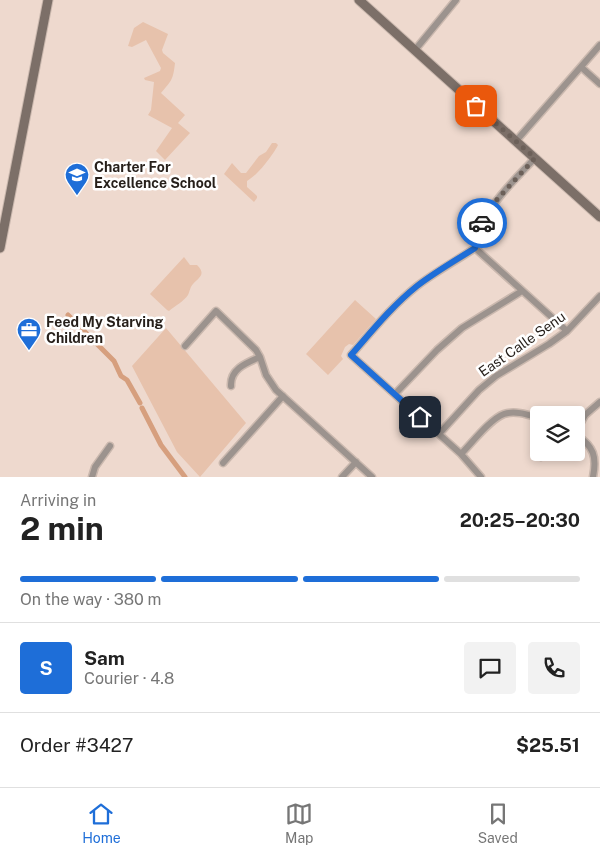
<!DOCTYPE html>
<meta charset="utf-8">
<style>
:root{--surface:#fff;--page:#f2f2f2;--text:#222;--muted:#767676;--line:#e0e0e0;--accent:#1e6ed8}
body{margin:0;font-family:"Public Sans",sans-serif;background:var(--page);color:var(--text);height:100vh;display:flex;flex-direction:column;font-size:19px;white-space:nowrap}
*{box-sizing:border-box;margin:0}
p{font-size:16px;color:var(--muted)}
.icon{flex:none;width:28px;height:28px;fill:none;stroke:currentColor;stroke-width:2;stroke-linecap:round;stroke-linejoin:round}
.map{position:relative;height:477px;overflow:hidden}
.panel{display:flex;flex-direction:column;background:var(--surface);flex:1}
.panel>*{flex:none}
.controls{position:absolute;left:530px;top:406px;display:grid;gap:10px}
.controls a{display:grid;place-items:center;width:55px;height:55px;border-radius:5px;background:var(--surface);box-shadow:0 2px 8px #0003;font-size:25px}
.pin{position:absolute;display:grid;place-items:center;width:42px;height:42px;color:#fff;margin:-21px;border-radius:10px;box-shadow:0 2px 8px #0006}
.courier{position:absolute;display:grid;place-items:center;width:50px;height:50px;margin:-25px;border:4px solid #1e6ed8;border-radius:50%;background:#fff;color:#222;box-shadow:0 1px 6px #0007}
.summary em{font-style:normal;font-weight:700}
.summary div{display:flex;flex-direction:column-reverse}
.summary{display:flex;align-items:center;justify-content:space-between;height:85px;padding:0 20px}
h1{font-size:32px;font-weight:700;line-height:38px}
.bar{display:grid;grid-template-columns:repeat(4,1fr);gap:8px 5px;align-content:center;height:60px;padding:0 20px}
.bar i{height:6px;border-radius:4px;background:var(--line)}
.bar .current{background:var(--accent)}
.bar p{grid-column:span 4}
.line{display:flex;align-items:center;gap:12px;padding:0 20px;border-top:1px solid var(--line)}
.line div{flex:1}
.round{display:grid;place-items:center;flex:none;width:52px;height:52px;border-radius:5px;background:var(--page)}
.tab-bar{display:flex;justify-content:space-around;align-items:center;height:70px;border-top:1px solid var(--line);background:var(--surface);font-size:14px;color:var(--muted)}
.tab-bar a{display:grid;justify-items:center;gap:2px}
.tab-bar .current{color:var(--accent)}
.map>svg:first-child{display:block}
</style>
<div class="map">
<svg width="600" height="477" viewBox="0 0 600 477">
<rect width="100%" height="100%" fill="#eed9ce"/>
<path fill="#e7c2ac" d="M 143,22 L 168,34 L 162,50 L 163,53 L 175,63 C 173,80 172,80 161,93 L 185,115 L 178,123 L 190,133 L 165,160 L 156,151 L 172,128 L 148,115 L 151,110 L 154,82 L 145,80 L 144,78 L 160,71 L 161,68 L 146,40 L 132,47 L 128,46 L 134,28 Z
M 272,143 L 276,143 L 278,145 C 276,150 262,169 257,173 C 254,176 251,178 247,181 L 247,187 L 257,196 L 257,198 L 254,202 L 224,174 L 232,163 L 241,173 L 246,173 L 259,156 L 266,152 Z
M 184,257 L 190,265 L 197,265 C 206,274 200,277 193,284 C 190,287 190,291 188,295 C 184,301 175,306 169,311 L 167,310 L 150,294 Z
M 355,300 L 376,319 L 353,345 L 349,344 L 345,347 L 341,356 L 343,359 L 328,375 L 306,354 Z
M 166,328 L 246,423 L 200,477 L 177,452 L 132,366 Z"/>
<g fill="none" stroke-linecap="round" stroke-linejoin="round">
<path stroke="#d69f7e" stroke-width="5" d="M 68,315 L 114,361 L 121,376 L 127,380 L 140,403
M 142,408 L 161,445 L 185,477"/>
<defs>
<path id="street" d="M 415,50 L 456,0
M 581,67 L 600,84
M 516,141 L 600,45
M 475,248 L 567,331
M 185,346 L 216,311 L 256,350 L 260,357 L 266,375 L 276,390 L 372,477
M 231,386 C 230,369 246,363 260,357
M 395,394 L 437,350 L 462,328 L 522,291
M 576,431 L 585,415 L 600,402
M 439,434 L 479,390 L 496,376 L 549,344 L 567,331 L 600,296
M 576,435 C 594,446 597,457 593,477
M 461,454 C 472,443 490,419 504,414 C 515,410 529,415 539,418
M 541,457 L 544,452
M 223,463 L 283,396
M 92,477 L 95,467 L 110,446
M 342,477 L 356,462
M 481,477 L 461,454 L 351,355 C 372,331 392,306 417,286 C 435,272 456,261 475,248 C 483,208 508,187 535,158"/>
<path id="secondary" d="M 359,0 L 600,217
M 0,248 L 48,0"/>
</defs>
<use href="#street" stroke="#cab8ae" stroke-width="9"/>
<use href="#secondary" stroke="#cab8ae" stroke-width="11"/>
<use href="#street" stroke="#9c938e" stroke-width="6"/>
<use href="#secondary" stroke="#7c6f68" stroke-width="9"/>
</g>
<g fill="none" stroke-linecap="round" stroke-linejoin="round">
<path stroke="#6c6059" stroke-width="5" stroke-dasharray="0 9" d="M 476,106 L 535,158 L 492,205 L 482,223"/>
<path stroke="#1e6ed8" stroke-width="6" d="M 420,417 L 351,355 C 372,331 392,306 417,286 C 435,272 456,260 475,248 L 478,232 L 482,223"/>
</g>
<defs>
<symbol id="school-pin" viewBox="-11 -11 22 30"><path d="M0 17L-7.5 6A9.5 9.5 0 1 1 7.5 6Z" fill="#1e6ed8" stroke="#fff"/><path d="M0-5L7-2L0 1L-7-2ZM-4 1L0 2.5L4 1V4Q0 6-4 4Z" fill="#fff"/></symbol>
<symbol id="office-pin" viewBox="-11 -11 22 30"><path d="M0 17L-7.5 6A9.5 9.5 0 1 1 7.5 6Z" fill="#1e6ed8" stroke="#fff"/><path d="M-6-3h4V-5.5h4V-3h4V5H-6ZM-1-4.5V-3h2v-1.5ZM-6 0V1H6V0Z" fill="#fff"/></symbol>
</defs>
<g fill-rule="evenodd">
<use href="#school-pin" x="63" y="161" width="28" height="38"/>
<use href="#office-pin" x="15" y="316" width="28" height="38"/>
</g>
<g text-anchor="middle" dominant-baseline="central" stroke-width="5" stroke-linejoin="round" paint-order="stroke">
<g font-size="14" font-weight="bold" fill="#261f1a" stroke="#fff" text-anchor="start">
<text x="94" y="167">Charter For<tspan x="94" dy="16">Excellence School</tspan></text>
<text x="46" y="322">Feed My Starving<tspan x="46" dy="16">Children</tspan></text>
</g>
<g font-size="14" fill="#261f1a" stroke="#fff">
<text transform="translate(522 344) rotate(-35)">East Calle Senu</text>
</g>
</g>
</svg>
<div class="controls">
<a><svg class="icon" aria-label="layers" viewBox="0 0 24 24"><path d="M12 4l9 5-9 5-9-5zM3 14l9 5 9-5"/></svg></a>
</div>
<div class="pin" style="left:476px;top:106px;background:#ea580c"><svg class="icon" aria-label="bag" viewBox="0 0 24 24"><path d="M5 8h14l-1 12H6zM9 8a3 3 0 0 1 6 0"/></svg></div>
<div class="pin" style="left:420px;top:417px;background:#1f2937"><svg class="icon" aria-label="home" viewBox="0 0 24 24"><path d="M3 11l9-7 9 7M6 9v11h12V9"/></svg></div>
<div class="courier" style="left:482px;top:223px"><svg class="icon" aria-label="car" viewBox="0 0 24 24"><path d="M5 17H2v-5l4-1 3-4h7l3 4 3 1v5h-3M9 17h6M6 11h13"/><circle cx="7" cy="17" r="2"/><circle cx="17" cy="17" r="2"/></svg></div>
</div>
<section class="panel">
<div class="summary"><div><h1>2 min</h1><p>Arriving in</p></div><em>20:25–20:30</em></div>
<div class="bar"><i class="current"></i><i class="current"></i><i class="current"></i><i></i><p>On the way · 380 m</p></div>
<div class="line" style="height:90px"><b class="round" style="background:var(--accent);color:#fff">S</b><div><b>Sam</b><p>Courier · 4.8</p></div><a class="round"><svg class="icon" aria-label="chat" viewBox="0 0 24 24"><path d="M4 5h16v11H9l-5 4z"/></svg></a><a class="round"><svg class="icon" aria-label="phone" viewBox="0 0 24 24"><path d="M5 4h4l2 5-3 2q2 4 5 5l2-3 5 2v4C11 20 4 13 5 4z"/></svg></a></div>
<div class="line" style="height:65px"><div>Order #3427</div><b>$25.51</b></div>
</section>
<nav class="tab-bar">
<a class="current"><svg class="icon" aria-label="home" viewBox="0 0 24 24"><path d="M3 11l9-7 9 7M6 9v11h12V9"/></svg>Home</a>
<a><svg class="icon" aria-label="map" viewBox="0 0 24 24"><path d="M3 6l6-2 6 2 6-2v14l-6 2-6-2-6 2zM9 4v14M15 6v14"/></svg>Map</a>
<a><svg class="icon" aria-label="saved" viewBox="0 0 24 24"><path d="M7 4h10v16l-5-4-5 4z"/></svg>Saved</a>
</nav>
